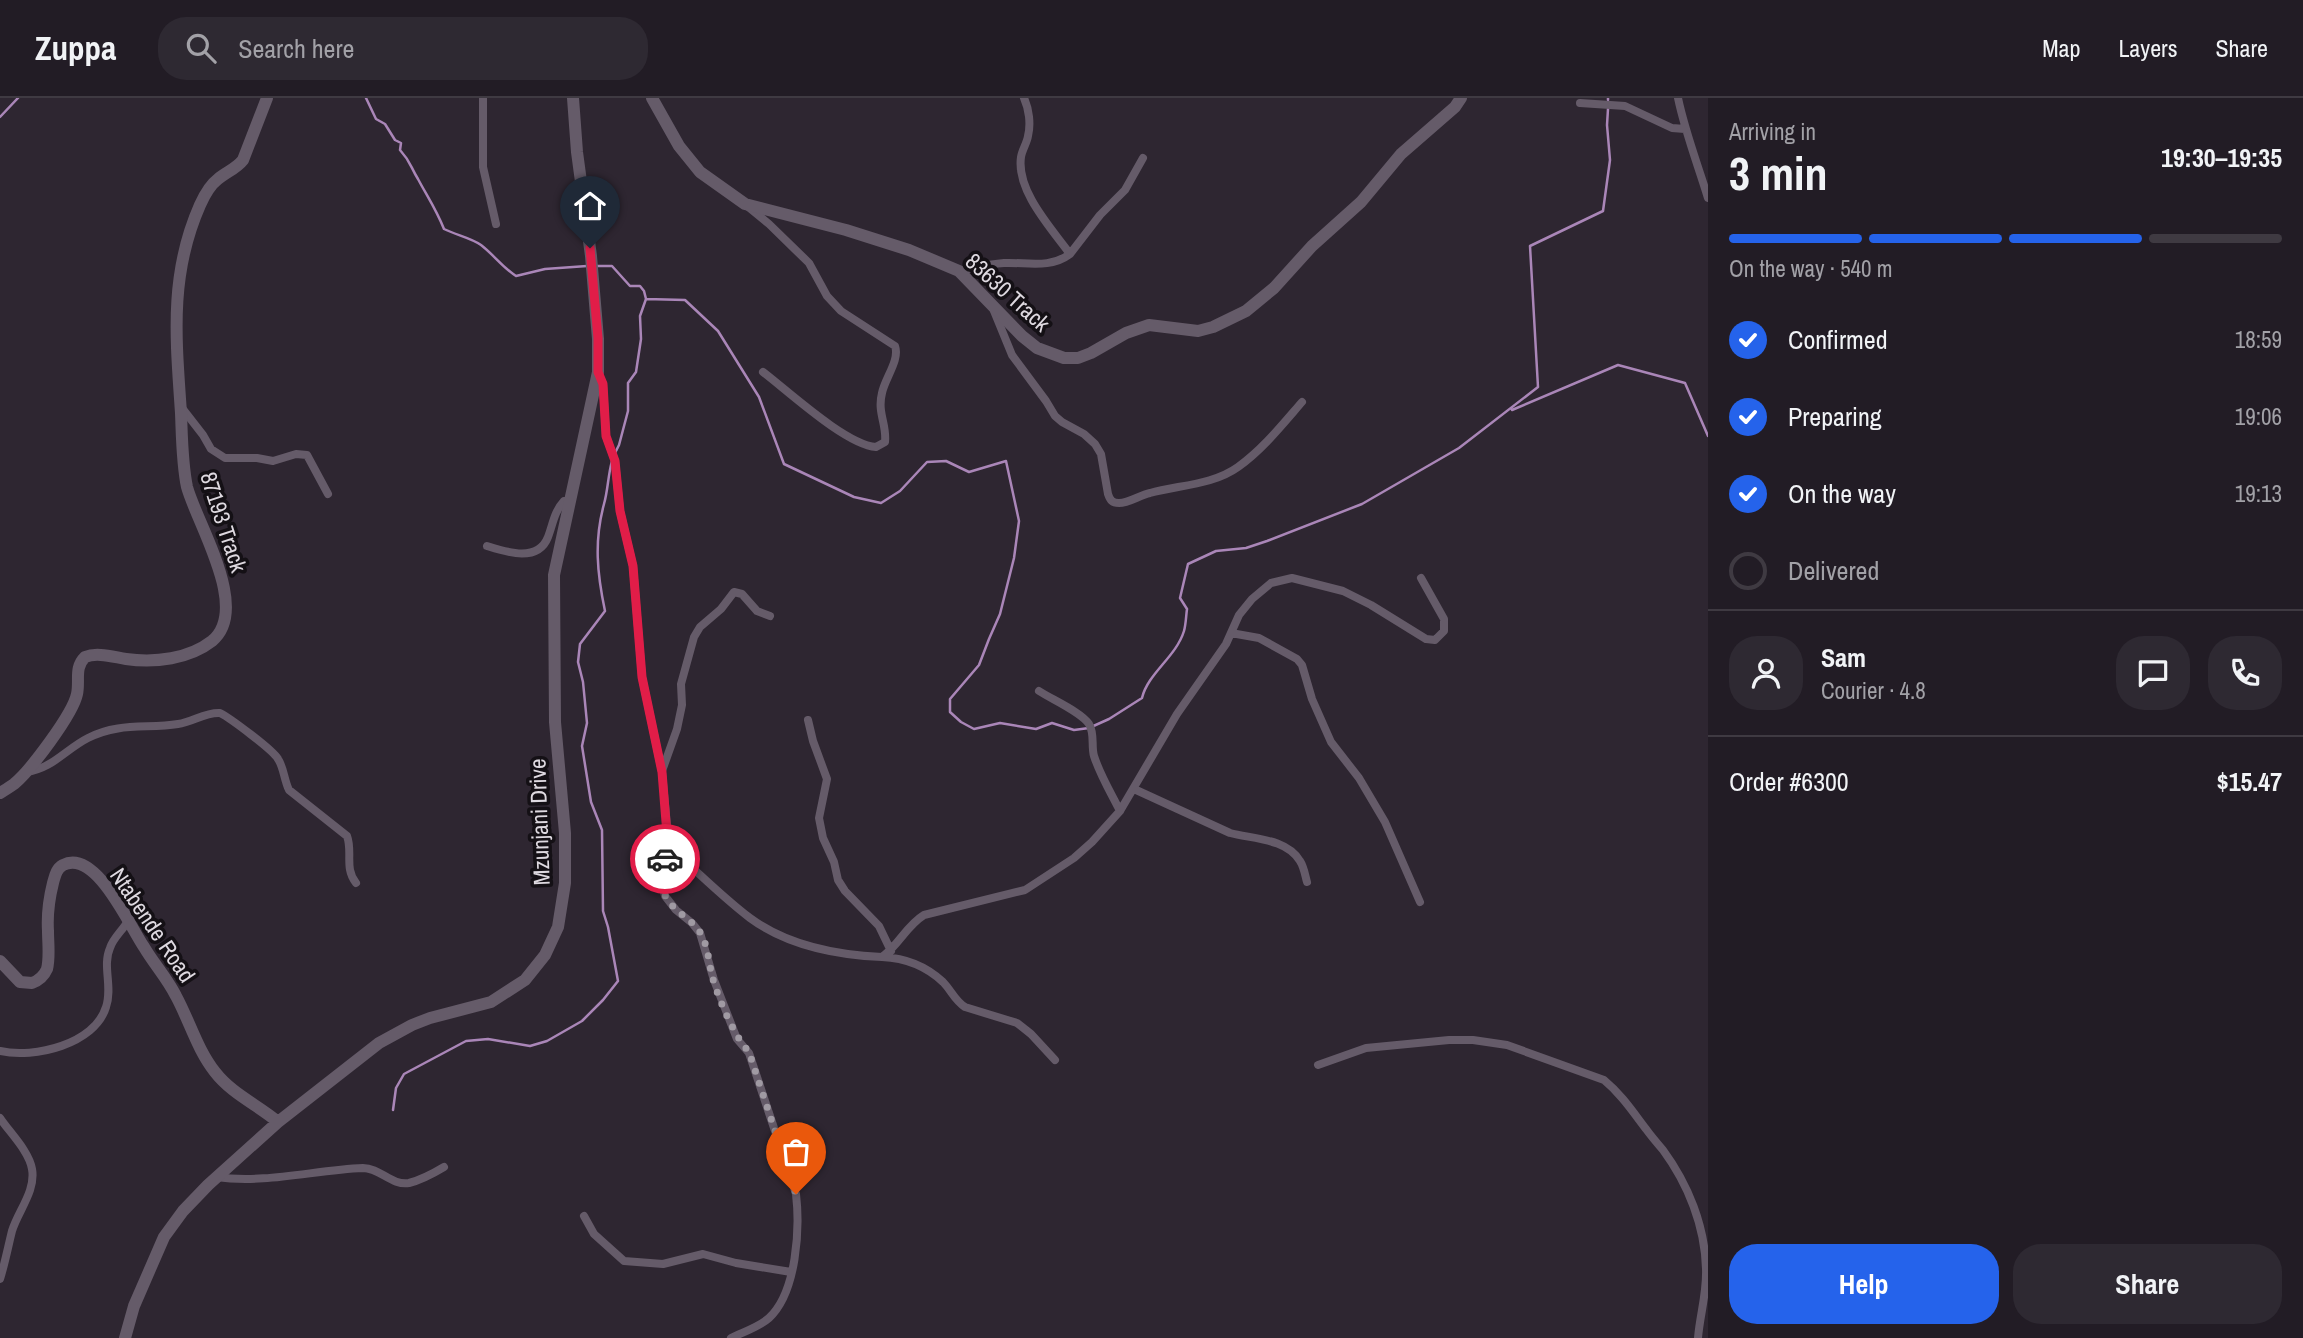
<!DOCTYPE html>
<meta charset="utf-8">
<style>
:root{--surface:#221c25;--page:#2e2932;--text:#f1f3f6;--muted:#a2a1a7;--line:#3f3a42;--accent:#2563eb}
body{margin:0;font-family:"Archivo Narrow",sans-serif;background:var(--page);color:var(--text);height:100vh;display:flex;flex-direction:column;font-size:26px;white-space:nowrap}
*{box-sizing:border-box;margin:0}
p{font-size:23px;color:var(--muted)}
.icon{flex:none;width:38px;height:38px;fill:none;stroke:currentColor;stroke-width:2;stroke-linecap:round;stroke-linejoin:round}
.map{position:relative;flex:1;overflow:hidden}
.side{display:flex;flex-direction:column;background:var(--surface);width:595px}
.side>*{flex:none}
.pin{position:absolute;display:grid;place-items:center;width:60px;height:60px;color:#fff;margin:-72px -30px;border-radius:50% 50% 50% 0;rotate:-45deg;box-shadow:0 0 7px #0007}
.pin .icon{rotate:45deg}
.courier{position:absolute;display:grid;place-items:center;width:70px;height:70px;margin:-35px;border:5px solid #e11d48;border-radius:50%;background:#fff;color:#222;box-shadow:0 2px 9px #0007}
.head em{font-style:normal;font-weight:800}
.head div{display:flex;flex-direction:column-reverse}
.head{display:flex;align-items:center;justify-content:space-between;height:119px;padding:0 21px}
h1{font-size:46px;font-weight:800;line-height:52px}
.bar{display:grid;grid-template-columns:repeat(4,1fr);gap:10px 7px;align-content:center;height:84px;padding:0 21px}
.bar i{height:9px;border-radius:5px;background:var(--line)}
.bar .current{background:var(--accent)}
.bar p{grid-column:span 4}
.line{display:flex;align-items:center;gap:18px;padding:0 21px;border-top:2px solid var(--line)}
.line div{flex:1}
.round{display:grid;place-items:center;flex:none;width:74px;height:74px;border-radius:28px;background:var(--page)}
ol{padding:0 21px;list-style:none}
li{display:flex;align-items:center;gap:21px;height:77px}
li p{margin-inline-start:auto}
li .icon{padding:7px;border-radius:50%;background:var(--accent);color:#fff;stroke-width:4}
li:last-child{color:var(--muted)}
li i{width:38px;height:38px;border:4px solid var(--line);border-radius:50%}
.cta{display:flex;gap:14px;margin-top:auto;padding:14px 21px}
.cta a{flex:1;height:80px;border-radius:28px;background:var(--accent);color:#fff;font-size:28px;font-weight:800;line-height:80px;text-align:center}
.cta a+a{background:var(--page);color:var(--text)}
header{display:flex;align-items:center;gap:42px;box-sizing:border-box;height:98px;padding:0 35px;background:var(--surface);border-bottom:2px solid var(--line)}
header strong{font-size:33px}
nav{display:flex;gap:38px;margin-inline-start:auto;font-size:24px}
.search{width:490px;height:63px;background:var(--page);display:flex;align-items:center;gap:18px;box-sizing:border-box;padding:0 24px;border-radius:28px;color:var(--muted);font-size:26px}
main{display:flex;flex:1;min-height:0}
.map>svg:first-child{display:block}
</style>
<header>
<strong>Zuppa</strong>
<div class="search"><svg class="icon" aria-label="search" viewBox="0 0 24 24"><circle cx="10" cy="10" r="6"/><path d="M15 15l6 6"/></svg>Search here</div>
<nav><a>Map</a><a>Layers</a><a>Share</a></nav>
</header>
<main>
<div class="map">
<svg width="1708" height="1240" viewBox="0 0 1708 1240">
<rect width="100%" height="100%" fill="#2e2631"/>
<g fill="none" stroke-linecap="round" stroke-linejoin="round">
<path stroke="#aa86b8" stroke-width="2.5" d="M 366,0 L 376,21 L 385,26 L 395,42 L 401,45 L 400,52 C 411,64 410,68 418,81 C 427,98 436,111 444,131 C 456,137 471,140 481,147 C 494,157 502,169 516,178 L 545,171 L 587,168
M 1608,2 L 1608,0
M 0,19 L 18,0
M 597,168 L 612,168 L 630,188 L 640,188 L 644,193 L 646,201 L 640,218 L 641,241 L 636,274 L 628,285 L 628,313 L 619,347 L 614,357
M 646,201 L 685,202 L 718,233 L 759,299 L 784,366 L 854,399 L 881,405 L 900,393 L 927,364 L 946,363 L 969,374 L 1006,363 L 1019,423 L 1014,460 L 1000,516 L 989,541 L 979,567 L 950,601 L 950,614 L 961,624 L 974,631 L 1000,625 L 1036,631 L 1052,625 L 1074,632 L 1089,630 L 1109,621 L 1142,600 C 1148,575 1176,559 1184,533 C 1186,526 1186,518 1187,511 L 1180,500 L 1188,466 L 1216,453 L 1246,450 L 1267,443 L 1362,406 L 1459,350 L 1538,289 L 1530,148 L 1603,113 L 1610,62 L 1607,27 L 1608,11
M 1512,312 L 1618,267 L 1685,285 L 1708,338
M 393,1012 L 396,990 L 404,976 L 466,943 L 488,941 L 530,948 L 547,943 L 582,923 L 603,902 L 618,883 L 608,829 L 603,813 L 602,732 L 591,704 L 582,648 L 587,625 L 583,584 L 578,564 L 580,546 L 605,513 C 597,475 594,443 604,406 C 608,392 608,377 612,363"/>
<path stroke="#655b69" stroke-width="8" d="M 483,0 L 483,69 L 496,126
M 1678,0 C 1685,34 1698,67 1708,100
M 1580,5 L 1625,8 L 1672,30 L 1685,31
M 747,108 L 769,126 L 809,165 L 827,198 L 841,213 L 895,248 C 900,262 885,280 882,295 C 877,315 887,326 885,344 L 876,349 C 846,347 788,293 763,274
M 1070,156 L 1100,117 L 1125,92 L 1143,60
M 959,173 C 974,170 989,166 1004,165 C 1027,164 1050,171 1070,156 C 1052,131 1016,93 1021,59 C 1022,52 1027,45 1028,38 C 1031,26 1029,11 1024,0
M 994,213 L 1012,257 L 1046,303 L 1055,318 L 1062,324 L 1084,336 L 1095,346 L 1101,356 L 1108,396 C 1110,402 1112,405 1119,405 C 1129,405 1140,397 1150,395 C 1179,387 1213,387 1238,369 C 1263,351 1282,327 1302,304
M 598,276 L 603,286 L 606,338 L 615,363 L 620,413 L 633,468 L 642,579 L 662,674 L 669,749 L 661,774 L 662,787 L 665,798 L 676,812 L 692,825 L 700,835 L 714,882 L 737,941 L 749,955 L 796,1096 C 800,1130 797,1194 769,1220 C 759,1229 743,1234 731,1240
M 182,310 L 203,337 L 211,351 L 225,360 L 257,360 L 273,363 L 296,356 L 307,357 L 328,396
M 487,448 C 506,454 538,465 548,439 C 553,426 554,414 564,403 L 570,403
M 1231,535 L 1259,540 L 1297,561 L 1302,567 L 1312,601 L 1331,644 L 1359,680 L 1385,724 L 1420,804
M 1039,593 C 1053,602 1081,614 1089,626 C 1095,636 1091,648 1094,658 C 1100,677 1111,695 1120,713
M 808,622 L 813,643 L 827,681 L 819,720 L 823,740 L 834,764 L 838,782 L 845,793 L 879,828 L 891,853
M 662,673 L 677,631 L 682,607 L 681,586 L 694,539 L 700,529 L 721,511 L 734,494 L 742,496 L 757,513 L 770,518
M 26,674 C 52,671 66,651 88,640 C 119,624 147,631 178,626 C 193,624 205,614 220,615 C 230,620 273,652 278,661 C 284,670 284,682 289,692 L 347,738 C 353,754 344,770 356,785
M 1134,691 L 1230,735 C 1252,741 1286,740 1300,763 C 1304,769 1305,777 1307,784
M 669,749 C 696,772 721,798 750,820 C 788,848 836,857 882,859
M 0,953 C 34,961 95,946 106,909 C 113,889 102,868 110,850 C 113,840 123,832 128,823
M 1055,962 L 1031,936 L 1017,925 L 965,909 C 955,903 951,892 943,884 C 926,868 905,860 882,859 C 899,847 906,828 924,817 L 1025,792 L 1074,760 L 1092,744 L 1120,713 L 1177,616 L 1226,546 L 1239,517 L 1252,501 L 1271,485 L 1292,480 L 1343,493 L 1371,507 L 1426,541 L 1435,542 L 1444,533 L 1444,521 L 1421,480
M 1318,967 L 1366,950 L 1449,942 L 1473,942 L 1507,947 L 1604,982 C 1621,996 1633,1014 1646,1031 C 1651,1038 1657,1045 1663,1052 C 1688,1086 1705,1128 1706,1171 C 1707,1195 1700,1216 1698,1240
M 0,1020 C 10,1035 29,1053 32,1071 C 36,1093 18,1113 12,1133 C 8,1149 5,1165 0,1181
M 216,1079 C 266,1086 314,1072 363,1070 C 380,1070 392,1088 409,1085 C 421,1082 434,1075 444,1069
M 584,1118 L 594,1136 L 624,1163 L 663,1166 L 703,1156 L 736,1165 L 791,1174"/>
<path stroke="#655b69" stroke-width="12" d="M 652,0 L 679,48 L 700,74 L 745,106 L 846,132 L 909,152 L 959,173 L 1022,238 L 1037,250 L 1064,260 L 1078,260 L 1091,255 L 1126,235 L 1149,227 L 1198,233 L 1213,229 L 1246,213 L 1274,190 L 1312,148 L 1361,104 L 1401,56 L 1455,9 L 1461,0
M 0,695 C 5,692 10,689 14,686 C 30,673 73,616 77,596 C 80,582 74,570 85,559 C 97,554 113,559 126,561 C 155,565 189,561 212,543 C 251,511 197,426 187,389 C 182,365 182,339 181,315 C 176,241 169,177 200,107 C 204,98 210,87 218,81 C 226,74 236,71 243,62 L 267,0
M 0,863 L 20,884 L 32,885 C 40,882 44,878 47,871 C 50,859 48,845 48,833 C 47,817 49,801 53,785 C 55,778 56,771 63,767 C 96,750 130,829 144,849 C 154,866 167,880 176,898 C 190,924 197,951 215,974 C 232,996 258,1007 278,1024
M 125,1240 L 134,1208 L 164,1139 L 183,1113 L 208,1087 L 278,1024 L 379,945 L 412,927 L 430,920 L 491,904 L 525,882 L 545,857 L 558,829 L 565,785 L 565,735 L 555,624 L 554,477 L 598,274 L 598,241 L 591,158 L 577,54 L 573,0"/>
</g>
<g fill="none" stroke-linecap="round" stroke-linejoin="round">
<path stroke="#a09aa3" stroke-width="7" stroke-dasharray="0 12.6" d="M 665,761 C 661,773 659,785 665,797 C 673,814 692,820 701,836 C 708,848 709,865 712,878 C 719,902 733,936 749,954 L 796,1096"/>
<path stroke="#e11d48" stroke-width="9" d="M 590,150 L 598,240 L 598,274 L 603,286 L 606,338 L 615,363 L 620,413 L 633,468 L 642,579 L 662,674 L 668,749 L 665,761"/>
</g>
<g text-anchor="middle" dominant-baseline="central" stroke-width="7" stroke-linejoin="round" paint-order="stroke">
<g font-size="23" fill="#ded9e0" stroke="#141015">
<text transform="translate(1008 194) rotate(42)">83630 Track</text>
<text transform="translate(224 424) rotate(72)">87193 Track</text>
<text transform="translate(539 724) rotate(-92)">Mzunjani Drive</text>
<text transform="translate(153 827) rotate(56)">Ntabende Road</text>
</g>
</g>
</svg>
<div class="pin" style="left:796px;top:1096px;background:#ea580c"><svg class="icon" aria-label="bag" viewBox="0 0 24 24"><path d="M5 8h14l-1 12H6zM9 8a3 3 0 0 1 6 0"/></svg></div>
<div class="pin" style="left:590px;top:150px;background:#1f2937"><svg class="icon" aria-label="home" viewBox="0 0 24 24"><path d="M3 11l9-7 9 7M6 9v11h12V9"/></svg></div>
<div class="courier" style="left:665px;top:761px"><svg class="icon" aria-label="car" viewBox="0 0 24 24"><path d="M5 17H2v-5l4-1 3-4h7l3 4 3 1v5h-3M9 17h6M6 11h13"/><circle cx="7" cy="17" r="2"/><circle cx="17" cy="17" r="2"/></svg></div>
</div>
<section class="side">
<div class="head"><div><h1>3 min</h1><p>Arriving in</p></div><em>19:30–19:35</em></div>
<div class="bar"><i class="current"></i><i class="current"></i><i class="current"></i><i></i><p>On the way · 540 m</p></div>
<ol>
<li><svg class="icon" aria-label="check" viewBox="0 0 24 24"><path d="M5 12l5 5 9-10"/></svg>Confirmed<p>18:59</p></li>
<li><svg class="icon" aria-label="check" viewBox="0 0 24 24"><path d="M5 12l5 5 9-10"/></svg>Preparing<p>19:06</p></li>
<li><svg class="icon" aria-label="check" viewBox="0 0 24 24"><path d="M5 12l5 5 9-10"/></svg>On the way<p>19:13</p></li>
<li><i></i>Delivered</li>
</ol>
<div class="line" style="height:126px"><a class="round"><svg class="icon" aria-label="person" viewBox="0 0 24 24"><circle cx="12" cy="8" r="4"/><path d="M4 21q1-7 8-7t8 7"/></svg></a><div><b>Sam</b><p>Courier · 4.8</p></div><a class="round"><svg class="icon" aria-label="chat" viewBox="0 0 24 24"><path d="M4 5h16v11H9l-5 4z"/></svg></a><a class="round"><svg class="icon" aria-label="phone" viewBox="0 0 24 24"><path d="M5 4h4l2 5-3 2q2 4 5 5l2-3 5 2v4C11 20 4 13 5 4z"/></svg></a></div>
<div class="line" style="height:91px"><div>Order #6300</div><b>$15.47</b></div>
<div class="cta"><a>Help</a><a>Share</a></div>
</section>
</main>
